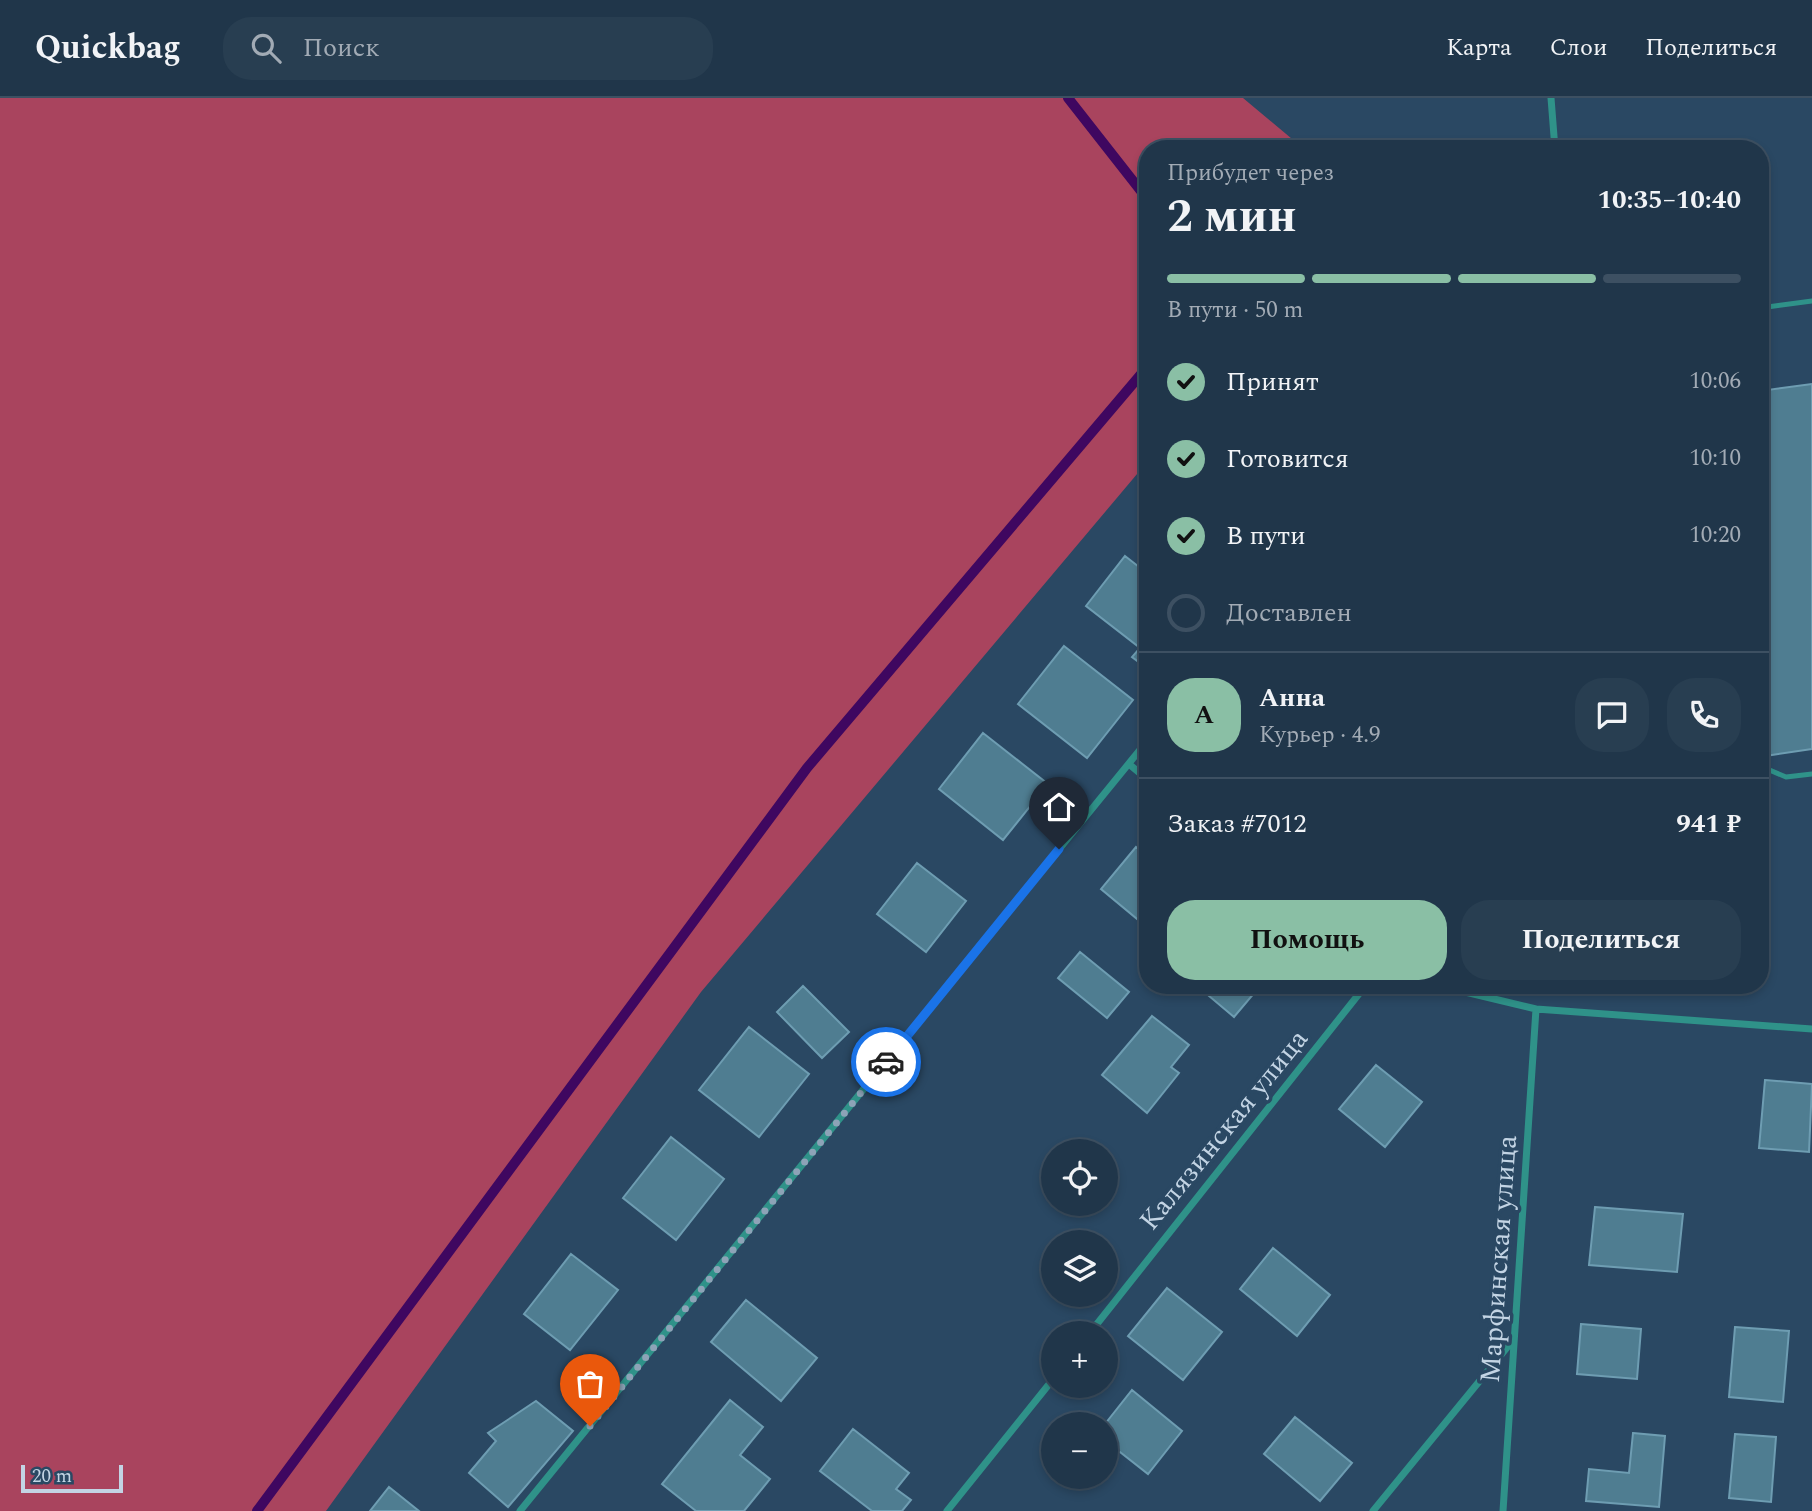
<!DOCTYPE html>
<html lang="ru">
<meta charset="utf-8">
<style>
:root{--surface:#20364a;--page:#283e51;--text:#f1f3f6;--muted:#a2abb5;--line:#3d5062;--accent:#8abfa5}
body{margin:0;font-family:Spectral,serif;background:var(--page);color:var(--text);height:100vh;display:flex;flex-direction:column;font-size:26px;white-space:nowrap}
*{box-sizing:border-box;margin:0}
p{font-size:23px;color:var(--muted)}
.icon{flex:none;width:38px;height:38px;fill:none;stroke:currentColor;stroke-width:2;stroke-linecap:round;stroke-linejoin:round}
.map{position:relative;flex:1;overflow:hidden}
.sheet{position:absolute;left:1139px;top:42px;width:630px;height:854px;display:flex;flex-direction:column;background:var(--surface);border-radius:28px;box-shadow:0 4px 10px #0003,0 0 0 2px var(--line)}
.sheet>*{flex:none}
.controls{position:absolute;left:1041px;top:1041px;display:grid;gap:14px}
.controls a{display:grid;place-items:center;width:77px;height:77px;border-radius:50%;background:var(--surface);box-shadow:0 4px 10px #0003,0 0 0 2px var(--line);font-size:35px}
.scale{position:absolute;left:21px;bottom:18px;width:102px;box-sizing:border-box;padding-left:7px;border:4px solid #c3d4e4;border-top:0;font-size:19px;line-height:24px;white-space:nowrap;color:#c3d4e4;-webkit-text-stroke:5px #2a4863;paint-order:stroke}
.pin{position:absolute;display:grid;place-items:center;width:60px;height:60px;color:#fff;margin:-72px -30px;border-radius:50% 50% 50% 0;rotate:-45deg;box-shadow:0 0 7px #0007}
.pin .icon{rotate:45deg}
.courier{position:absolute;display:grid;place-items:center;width:70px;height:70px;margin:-35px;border:5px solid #1a73e8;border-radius:50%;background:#fff;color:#222;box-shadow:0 2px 9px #0007}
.headline em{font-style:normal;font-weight:700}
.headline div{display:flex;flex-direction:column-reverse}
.headline{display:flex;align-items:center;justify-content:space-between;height:119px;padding:0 28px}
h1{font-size:46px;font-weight:700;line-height:52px}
.bar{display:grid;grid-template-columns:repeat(4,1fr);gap:10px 7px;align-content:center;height:84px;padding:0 28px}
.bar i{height:9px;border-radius:5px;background:var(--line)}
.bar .current{background:var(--accent)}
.bar p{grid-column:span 4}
.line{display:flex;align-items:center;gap:18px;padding:0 28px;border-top:2px solid var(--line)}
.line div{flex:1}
.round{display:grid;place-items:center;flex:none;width:74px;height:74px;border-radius:28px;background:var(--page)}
ol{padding:0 28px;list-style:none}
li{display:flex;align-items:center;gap:21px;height:77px}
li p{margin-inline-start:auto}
li .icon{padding:7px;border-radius:50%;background:var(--accent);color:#111;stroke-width:4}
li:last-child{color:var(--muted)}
li i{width:38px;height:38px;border:4px solid var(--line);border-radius:50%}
.cta{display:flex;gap:14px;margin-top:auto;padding:14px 28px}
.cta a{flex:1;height:80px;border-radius:28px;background:var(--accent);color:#111;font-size:28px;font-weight:700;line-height:80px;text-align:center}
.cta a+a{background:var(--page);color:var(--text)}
header{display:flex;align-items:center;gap:42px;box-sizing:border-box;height:98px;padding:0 35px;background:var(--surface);border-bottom:2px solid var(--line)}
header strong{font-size:33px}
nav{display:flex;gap:38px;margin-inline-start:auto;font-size:24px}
.search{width:490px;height:63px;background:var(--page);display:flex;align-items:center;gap:18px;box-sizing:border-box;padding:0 24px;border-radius:28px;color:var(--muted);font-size:26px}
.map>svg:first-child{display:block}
</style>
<header>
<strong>Quickbag</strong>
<div class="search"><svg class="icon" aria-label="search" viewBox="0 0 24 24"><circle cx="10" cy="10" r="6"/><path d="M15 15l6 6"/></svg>Поиск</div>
<nav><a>Карта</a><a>Слои</a><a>Поделиться</a></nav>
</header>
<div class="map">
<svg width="1812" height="1413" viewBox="0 0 1812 1413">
<rect width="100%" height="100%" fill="#2a4863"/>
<path fill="#a9445e" d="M 0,0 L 1243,0 L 1304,51 L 1148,51 L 1148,363 L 701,894 L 326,1413 L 0,1413 Z"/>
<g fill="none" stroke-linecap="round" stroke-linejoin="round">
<path stroke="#3f0760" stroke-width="10" d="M 1068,0 L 1148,102
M 257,1413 L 807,670 L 1148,268"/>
</g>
<path fill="#4f7d91" stroke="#6e9db2" stroke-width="2" d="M 1812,286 L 1812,651 L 1765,658 L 1760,626 L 1760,293 Z
M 1125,458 L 1148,476 L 1148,571 L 1132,559 L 1140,550 L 1086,508 Z
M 1064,548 L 1133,602 L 1087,660 L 1018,606 Z
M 983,635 L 1048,686 L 1003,742 L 939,691 Z
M 1136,749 L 1148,759 L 1148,830 L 1101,791 Z
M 917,765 L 966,803 L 926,854 L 877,816 Z
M 1080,854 L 1129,894 L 1107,920 L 1058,880 Z
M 1196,887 L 1261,887 L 1234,919 Z
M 803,888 L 849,934 L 822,960 L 777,914 Z
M 1152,918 L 1189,947 L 1171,969 L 1179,975 L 1147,1015 L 1102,977 Z
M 749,929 L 809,976 L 759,1039 L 699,992 Z
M 1376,967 L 1422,1004 L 1385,1049 L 1339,1011 Z
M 1765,982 L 1812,986 L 1809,1054 L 1759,1050 Z
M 671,1039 L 724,1081 L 676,1142 L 623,1100 Z
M 1595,1109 L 1683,1116 L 1677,1174 L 1589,1167 Z
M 1273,1150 L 1330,1197 L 1297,1238 L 1240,1191 Z
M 571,1156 L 618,1192 L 570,1252 L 524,1216 Z
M 1167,1190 L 1222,1234 L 1183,1282 L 1128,1238 Z
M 746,1202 L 817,1260 L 781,1303 L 711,1244 Z
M 1581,1226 L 1641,1231 L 1637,1281 L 1577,1276 Z
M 1735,1229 L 1789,1233 L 1783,1304 L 1729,1299 Z
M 1132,1292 L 1182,1333 L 1148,1376 L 1106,1343 L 1105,1326 Z
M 730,1302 L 763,1329 L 740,1357 L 770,1381 L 744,1413 L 696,1413 L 662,1386 Z
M 536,1303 L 573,1333 L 508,1409 L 469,1375 L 496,1343 L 488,1335 Z
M 1295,1319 L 1352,1365 L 1320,1403 L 1264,1356 Z
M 853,1331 L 909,1375 L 896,1391 L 911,1402 L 902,1413 L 872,1413 L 820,1373 Z
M 1633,1335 L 1665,1338 L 1659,1409 L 1586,1403 L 1589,1371 L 1629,1375 Z
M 1735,1336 L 1776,1339 L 1771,1404 L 1729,1400 Z
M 389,1389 L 419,1413 L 370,1413 Z"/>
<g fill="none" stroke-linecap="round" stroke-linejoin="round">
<path stroke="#2f9289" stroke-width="5" d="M 1760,210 L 1812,203
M 1760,668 L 1786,679 L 1812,676"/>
<path stroke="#2f9289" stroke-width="7" d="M 1551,0 L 1555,51
M 1129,666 L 1148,682
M 1436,887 L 1536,911 L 1812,931
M 1089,1236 L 1366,887
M 520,1413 L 1148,642
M 947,1413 L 1054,1280
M 1373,1413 L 1514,1241
M 1503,1413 L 1536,911"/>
</g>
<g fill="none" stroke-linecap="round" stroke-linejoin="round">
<path stroke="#8da3b7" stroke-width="7" stroke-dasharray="0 12.6" d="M 590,1328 L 886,964"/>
<path stroke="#1a73e8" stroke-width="9" d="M 886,964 L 1059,751"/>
</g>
<g text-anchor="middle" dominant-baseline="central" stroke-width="7" stroke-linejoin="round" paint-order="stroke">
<g font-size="28" fill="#c3d4e4" stroke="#2a4863">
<text transform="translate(1224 1032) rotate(-51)">Калязинская улица</text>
<text transform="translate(1499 1161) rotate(-86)">Марфинская улица</text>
</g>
</g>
</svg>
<div class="controls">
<a><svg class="icon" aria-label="locate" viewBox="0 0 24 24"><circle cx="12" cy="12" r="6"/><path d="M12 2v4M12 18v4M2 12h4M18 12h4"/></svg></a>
<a><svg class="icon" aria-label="layers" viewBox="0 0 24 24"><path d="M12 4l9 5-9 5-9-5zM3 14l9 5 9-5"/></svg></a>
<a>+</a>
<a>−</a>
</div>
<div class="scale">20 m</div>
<div class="pin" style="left:590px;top:1328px;background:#ea580c"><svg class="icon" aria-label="bag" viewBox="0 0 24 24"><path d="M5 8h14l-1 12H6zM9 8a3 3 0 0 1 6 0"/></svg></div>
<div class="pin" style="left:1059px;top:751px;background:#1f2937"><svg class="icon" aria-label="home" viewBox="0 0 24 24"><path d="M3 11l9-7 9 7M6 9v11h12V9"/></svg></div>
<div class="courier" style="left:886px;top:964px"><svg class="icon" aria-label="car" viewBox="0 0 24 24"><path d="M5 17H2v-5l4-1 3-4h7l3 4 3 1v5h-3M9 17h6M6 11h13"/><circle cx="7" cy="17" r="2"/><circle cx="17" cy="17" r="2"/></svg></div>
<section class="sheet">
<div class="headline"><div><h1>2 мин</h1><p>Прибудет через</p></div><em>10:35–10:40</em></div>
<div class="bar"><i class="current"></i><i class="current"></i><i class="current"></i><i></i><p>В пути · 50 m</p></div>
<ol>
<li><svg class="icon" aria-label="check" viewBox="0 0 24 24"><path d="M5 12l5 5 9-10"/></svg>Принят<p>10:06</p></li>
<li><svg class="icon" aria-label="check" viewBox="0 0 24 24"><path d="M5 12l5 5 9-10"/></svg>Готовится<p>10:10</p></li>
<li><svg class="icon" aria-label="check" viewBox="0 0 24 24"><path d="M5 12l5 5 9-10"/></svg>В пути<p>10:20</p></li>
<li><i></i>Доставлен</li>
</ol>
<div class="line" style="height:126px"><b class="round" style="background:var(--accent);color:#111">А</b><div><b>Анна</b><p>Курьер · 4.9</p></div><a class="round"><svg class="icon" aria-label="chat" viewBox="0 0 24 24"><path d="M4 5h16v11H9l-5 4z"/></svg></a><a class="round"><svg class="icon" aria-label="phone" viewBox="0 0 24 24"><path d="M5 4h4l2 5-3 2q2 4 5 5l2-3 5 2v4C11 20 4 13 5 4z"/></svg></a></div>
<div class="line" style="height:91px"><div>Заказ #7012</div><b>941 ₽</b></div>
<div class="cta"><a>Помощь</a><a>Поделиться</a></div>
</section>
</div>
